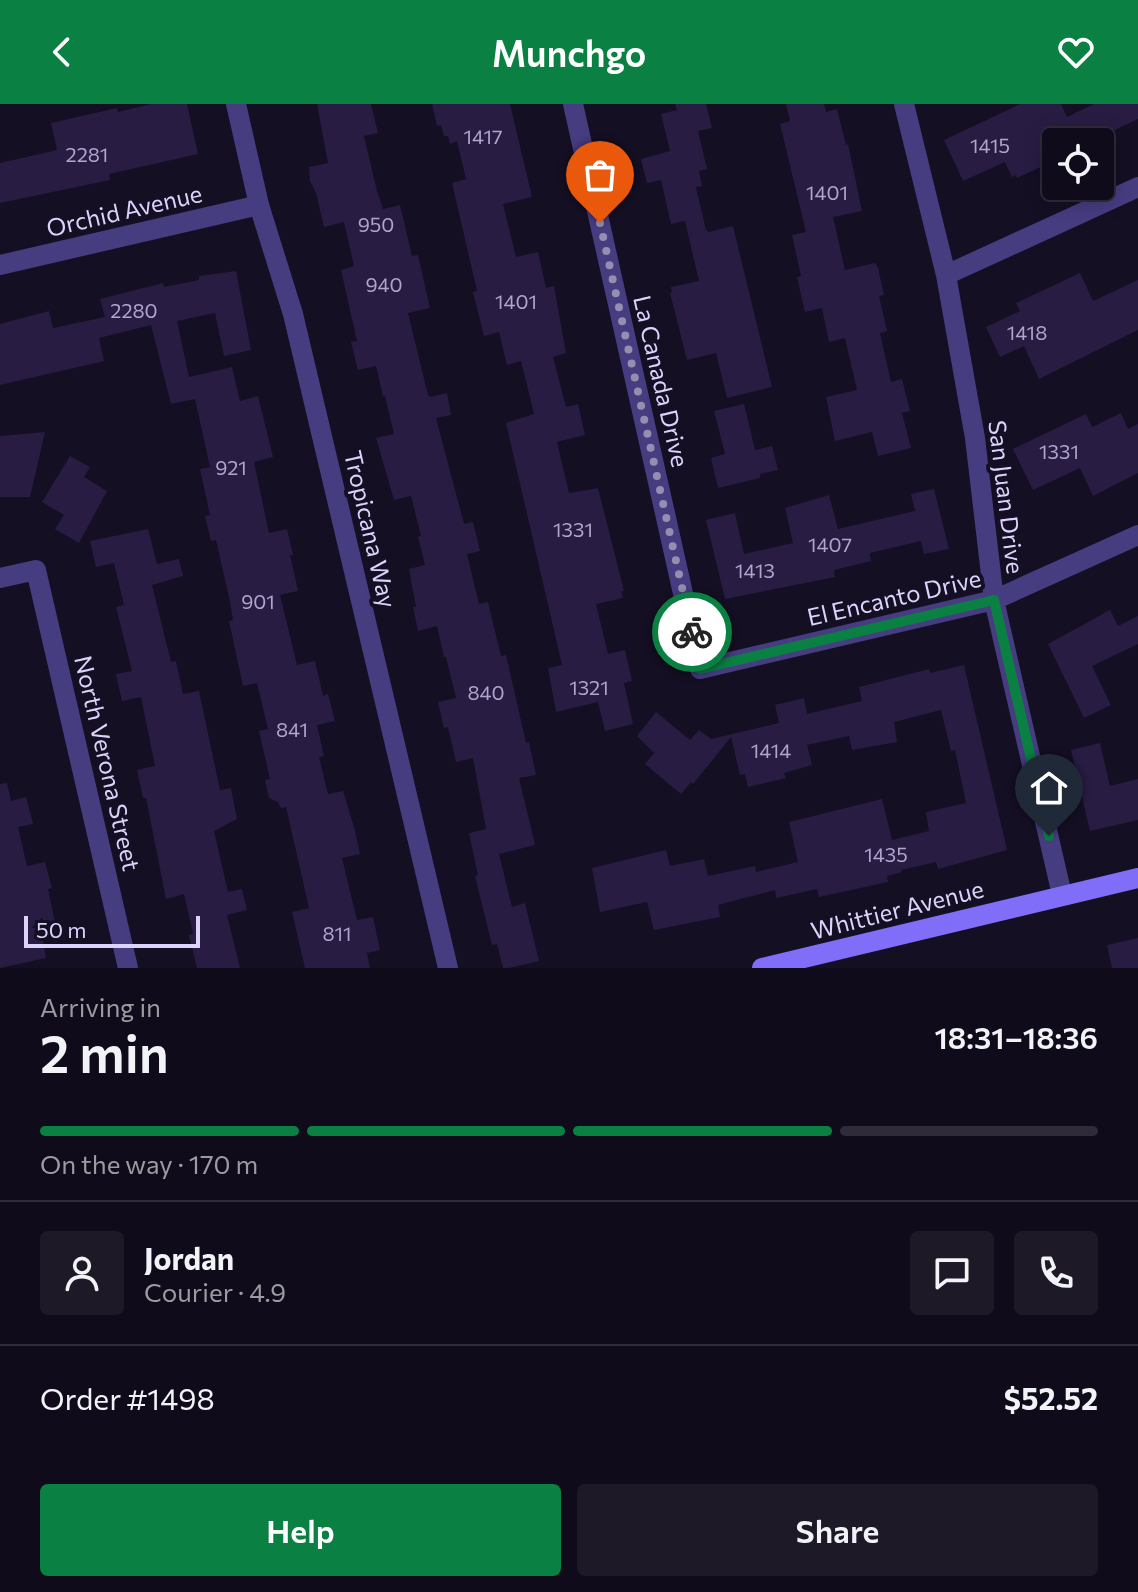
<!DOCTYPE html>
<meta charset="utf-8">
<style>
:root{--surface:#0f0b1a;--page:#1d1927;--text:#f1f3f6;--muted:#9b9ba2;--line:#2f2b39;--accent:#0b8043}
body{margin:0;font-family:Commissioner,sans-serif;background:var(--page);color:var(--text);height:100vh;display:flex;flex-direction:column;font-size:30px;white-space:nowrap}
*{box-sizing:border-box;margin:0}
p{font-size:26px;color:var(--muted)}
.icon{flex:none;width:44px;height:44px;fill:none;stroke:currentColor;stroke-width:2;stroke-linecap:round;stroke-linejoin:round}
.map{position:relative;height:864px;overflow:hidden}
.panel{display:flex;flex-direction:column;background:var(--surface);flex:1}
.panel>*{flex:none}
.buttons{position:absolute;left:1042px;top:24px;display:grid;gap:16px}
.buttons a{display:grid;place-items:center;width:72px;height:72px;border-radius:8px;background:var(--surface);box-shadow:0 4px 20px #0003,0 0 0 2px var(--line);font-size:40px}
.scale{position:absolute;left:24px;bottom:20px;width:176px;box-sizing:border-box;padding-left:8px;border:4px solid #dcd3fd;border-top:0;font-size:22px;line-height:28px;white-space:nowrap;color:#dcd3fd;-webkit-text-stroke:6px #140f23;paint-order:stroke}
.pin{position:absolute;display:grid;place-items:center;width:68px;height:68px;color:#fff;margin:-82px -34px;border-radius:50% 50% 50% 0;rotate:-45deg;box-shadow:0 0 8px #0007}
.pin .icon{rotate:45deg}
.courier{position:absolute;display:grid;place-items:center;width:80px;height:80px;margin:-40px;border:6px solid #0b8043;border-radius:50%;background:#fff;color:#222;box-shadow:0 2px 10px #0007}
.headline em{font-style:normal;font-weight:600}
.headline div{display:flex;flex-direction:column-reverse}
.headline{display:flex;align-items:center;justify-content:space-between;height:136px;padding:0 40px}
h1{font-size:52px;font-weight:600;line-height:60px}
.bar{display:grid;grid-template-columns:repeat(4,1fr);gap:12px 8px;align-content:center;height:96px;padding:0 40px}
.bar i{height:10px;border-radius:6px;background:var(--line)}
.bar .active{background:var(--accent)}
.bar p{grid-column:span 4}
.line{display:flex;align-items:center;gap:20px;padding:0 40px;border-top:2px solid var(--line)}
.line div{flex:1}
.round{display:grid;place-items:center;flex:none;width:84px;height:84px;border-radius:8px;background:var(--page)}
.action{display:flex;gap:16px;margin-top:auto;padding:16px 40px}
.action a{flex:1;height:92px;border-radius:8px;background:var(--accent);color:#fff;font-size:32px;font-weight:600;line-height:92px;text-align:center}
.action a+a{background:var(--page);color:var(--text)}
header{display:flex;justify-content:space-between;align-items:center;height:104px;padding:0 40px;background:var(--accent);color:#fff;font-size:36px;font-weight:600}
.map>svg:first-child{display:block}
</style>
<header><svg class="icon" aria-label="back" viewBox="0 0 24 24"><path d="M15 5l-7 7 7 7"/></svg>Munchgo<svg class="icon" aria-label="heart" viewBox="0 0 24 24"><path d="M12 20l-8-8c-3-5 5-10 8-4 3-6 11-1 8 4z"/></svg></header>
<div class="map">
<svg width="1138" height="864" viewBox="0 0 1138 864">
<rect width="100%" height="100%" fill="#140f23"/>
<path fill="#281c43" d="M 151,0 L 187,0 L 198,50 L 109,70 L 110,76 L 0,99 L 0,59 L 57,46 L 51,19 L 117,4 L 118,8 Z
M 317,0 L 371,0 L 378,29 L 364,32 L 377,87 L 383,105 L 400,101 L 412,152 L 418,151 L 430,204 L 408,209 L 428,291 L 430,293 L 447,289 L 451,311 L 436,314 L 464,420 L 473,418 L 480,447 L 467,450 L 479,500 L 488,498 L 501,552 L 506,551 L 526,639 L 529,638 L 536,671 L 519,674 L 535,741 L 499,750 L 512,803 L 525,799 L 539,857 L 509,864 L 503,864 L 497,840 L 492,841 L 475,772 L 478,771 L 469,729 L 486,725 L 473,654 L 456,658 L 448,623 L 444,624 L 438,598 L 456,594 L 446,553 L 444,553 L 437,522 L 418,527 L 413,503 L 416,503 L 409,465 L 425,461 L 418,433 L 421,432 L 411,392 L 394,396 L 376,334 L 394,330 L 385,292 L 383,292 L 376,262 L 358,266 L 351,238 L 357,237 L 341,166 L 354,162 L 344,118 L 324,123 L 316,89 L 310,77 L 309,63 L 328,59 Z
M 432,0 L 510,0 L 532,93 L 503,100 L 516,153 L 538,148 L 546,184 L 554,182 L 566,249 L 553,253 L 566,303 L 578,300 L 585,331 L 557,338 L 569,389 L 598,384 L 624,487 L 621,487 L 623,494 L 596,500 L 608,550 L 625,546 L 632,577 L 624,579 L 633,620 L 605,627 L 598,598 L 556,608 L 548,564 L 562,561 L 506,319 L 534,310 L 521,257 L 507,261 L 499,228 L 484,232 L 473,188 L 477,187 L 452,79 L 466,75 L 457,37 L 450,40 L 448,32 L 444,32 L 441,21 L 437,22 Z
M 675,0 L 706,0 L 712,24 L 698,27 L 707,65 L 699,67 L 702,82 L 696,83 L 706,126 L 709,128 L 733,122 L 772,283 L 727,294 L 716,249 L 687,256 L 670,189 L 672,188 L 671,183 L 699,177 L 685,117 L 671,120 L 661,76 L 647,79 L 641,55 L 670,47 L 661,10 L 677,6 Z
M 786,0 L 824,0 L 826,8 L 837,5 L 846,41 L 848,40 L 862,107 L 833,113 L 845,166 L 875,159 L 878,164 L 884,191 L 879,192 L 887,227 L 880,229 L 891,278 L 902,275 L 910,307 L 902,309 L 911,344 L 878,352 L 872,328 L 835,337 L 826,293 L 857,286 L 845,234 L 829,238 L 822,204 L 805,208 L 797,173 L 801,172 L 792,131 L 806,128 L 780,20 L 790,17 Z
M 1020,0 L 1061,0 L 1067,13 L 1094,0 L 1138,0 L 1138,15 L 1089,38 L 1056,38 L 1056,56 L 1017,74 L 1016,71 L 1012,73 L 1005,58 L 963,77 L 944,36 Z
M 236,167 L 251,246 L 224,252 L 215,209 L 177,217 L 189,273 L 232,263 L 240,297 L 258,292 L 273,353 L 254,358 L 269,429 L 287,425 L 293,451 L 290,451 L 298,487 L 280,491 L 297,561 L 315,557 L 323,592 L 328,590 L 335,617 L 317,621 L 324,652 L 319,653 L 328,690 L 343,687 L 354,723 L 360,750 L 342,754 L 357,816 L 373,813 L 380,846 L 367,849 L 370,864 L 305,864 L 292,808 L 309,804 L 286,703 L 281,704 L 278,698 L 269,694 L 265,676 L 270,675 L 259,627 L 268,625 L 257,579 L 243,582 L 229,517 L 233,516 L 230,498 L 216,436 L 211,437 L 205,412 L 210,411 L 200,365 L 210,363 L 195,295 L 171,300 L 151,221 L 99,234 L 104,257 L 0,281 L 0,220 L 49,207 L 53,224 L 105,213 L 100,195 L 163,179 L 164,183 L 199,176 L 199,172 Z
M 1080,169 L 1093,197 L 1138,176 L 1138,226 L 1039,275 L 1024,242 L 1000,253 L 986,223 L 1020,207 L 1016,199 Z
M 744,300 L 755,346 L 772,342 L 778,366 L 760,370 L 760,374 L 718,384 L 711,354 L 725,350 L 714,307 Z
M 1121,309 L 1128,325 L 1138,320 L 1138,369 L 1093,392 L 1080,364 L 1033,386 L 1013,345 L 1086,310 L 1092,323 Z
M 45,328 L 30,393 L 0,393 L 0,332 Z
M 70,352 L 90,363 L 84,373 L 107,387 L 79,439 L 55,425 L 64,411 L 42,398 Z
M 934,385 L 949,445 L 924,450 L 921,437 L 870,449 L 871,457 L 834,466 L 835,473 L 725,495 L 706,416 L 735,409 L 744,450 L 793,439 L 785,404 L 829,391 L 838,425 L 915,407 L 911,390 Z
M 148,425 L 157,460 L 179,455 L 183,472 L 152,481 L 171,558 L 176,557 L 183,590 L 199,587 L 220,686 L 231,684 L 237,715 L 214,727 L 228,788 L 242,785 L 247,806 L 227,811 L 240,864 L 197,864 L 189,831 L 193,830 L 184,790 L 166,795 L 146,694 L 143,694 L 137,666 L 155,662 L 141,593 L 122,597 L 117,576 L 116,570 L 132,567 L 116,503 L 124,501 L 114,459 L 96,463 L 90,437 Z
M 1110,506 L 1118,522 L 1138,512 L 1138,540 L 1092,562 L 1111,601 L 1084,614 L 1048,540 Z
M 964,561 L 1007,746 L 938,765 L 936,758 L 901,766 L 902,768 L 887,772 L 888,778 L 819,793 L 817,785 L 776,794 L 775,786 L 718,801 L 720,813 L 654,826 L 647,798 L 600,808 L 592,764 L 666,746 L 670,762 L 704,755 L 708,772 L 755,762 L 756,768 L 798,758 L 789,718 L 882,695 L 892,736 L 929,727 L 926,708 L 966,699 L 955,646 L 951,647 L 941,606 L 894,618 L 897,638 L 852,646 L 849,632 L 807,641 L 812,661 L 784,669 L 786,674 L 748,683 L 745,670 L 740,671 L 731,633 L 693,680 L 691,678 L 681,690 L 645,660 L 654,649 L 637,632 L 656,608 L 690,636 L 699,626 L 711,635 L 779,619 L 775,601 L 804,594 L 807,610 L 862,597 L 859,583 L 929,565 L 930,569 Z
M 1100,639 L 1110,682 L 1138,675 L 1138,716 L 1090,727 L 1071,646 Z
M 7,679 L 11,697 L 26,693 L 33,720 L 18,723 L 27,762 L 45,758 L 52,784 L 48,785 L 56,823 L 41,827 L 46,854 L 0,864 L 0,680 Z
M 1138,834 L 1138,864 L 1112,864 L 1107,841 Z"/>
<g fill="none" stroke-linecap="round" stroke-linejoin="round">
<path stroke="#463c80" stroke-width="20" d="M 236,0 L 259,101 L 293,210 L 448,864
M 573,0 L 700,565 L 994,496 L 1138,431
M 904,0 L 946,171 L 975,334 L 994,496 L 1062,791
M 0,161 L 259,101
M 946,171 L 1138,83
M 0,474 L 36,466 L 128,864"/>
<path stroke="#806ef9" stroke-width="20" d="M 762,864 L 1138,774"/>
</g>
<g fill="none" stroke-linecap="round" stroke-linejoin="round">
<path stroke="#968eb1" stroke-width="8" stroke-dasharray="0 14.4" d="M 600,119 L 692,528"/>
<path stroke="#0b8043" stroke-width="10" d="M 692,528 L 700,565 L 994,496 L 1049,732"/>
</g>
<g text-anchor="middle" dominant-baseline="central" stroke-width="8" stroke-linejoin="round" paint-order="stroke">
<g font-size="20" fill="#afa5ce">
<text x="483" y="32">1417</text>
<text x="990" y="41">1415</text>
<text x="87" y="50">2281</text>
<text x="827" y="88">1401</text>
<text x="376" y="120">950</text>
<text x="384" y="180">940</text>
<text x="516" y="197">1401</text>
<text x="134" y="206">2280</text>
<text x="1027" y="228">1418</text>
<text x="1059" y="347">1331</text>
<text x="231" y="363">921</text>
<text x="573" y="425">1331</text>
<text x="830" y="440">1407</text>
<text x="755" y="466">1413</text>
<text x="258" y="497">901</text>
<text x="589" y="583">1321</text>
<text x="486" y="588">840</text>
<text x="292" y="625">841</text>
<text x="771" y="646">1414</text>
<text x="886" y="750">1435</text>
<text x="337" y="829">811</text>
</g>
<g font-size="24" fill="#dcd3fd" stroke="#140f23">
<text transform="translate(124 106) rotate(-13)">Orchid Avenue</text>
<text transform="translate(662 277) rotate(77)">La Canada Drive</text>
<text transform="translate(1007 393) rotate(83)">San Juan Drive</text>
<text transform="translate(371 425) rotate(77)">Tropicana Way</text>
<text transform="translate(894 493) rotate(-13)">El Encanto Drive</text>
<text transform="translate(108 659) rotate(77)">North Verona Street</text>
<text transform="translate(897 805) rotate(-14)">Whittier Avenue</text>
</g>
</g>
</svg>
<div class="buttons">
<a><svg class="icon" aria-label="locate" viewBox="0 0 24 24"><circle cx="12" cy="12" r="6"/><path d="M12 2v4M12 18v4M2 12h4M18 12h4"/></svg></a>
</div>
<div class="scale">50 m</div>
<div class="pin" style="left:600px;top:119px;background:#ea580c"><svg class="icon" aria-label="bag" viewBox="0 0 24 24"><path d="M5 8h14l-1 12H6zM9 8a3 3 0 0 1 6 0"/></svg></div>
<div class="pin" style="left:1049px;top:732px;background:#1f2937"><svg class="icon" aria-label="home" viewBox="0 0 24 24"><path d="M3 11l9-7 9 7M6 9v11h12V9"/></svg></div>
<div class="courier" style="left:692px;top:528px"><svg class="icon" aria-label="bike" viewBox="0 0 24 24"><circle cx="6" cy="16" r="4"/><circle cx="18" cy="16" r="4"/><path d="M6 16l4-8h5l3 8M10 8l3 8H6M13 5h3"/></svg></div>
</div>
<section class="panel">
<div class="headline"><div><h1>2 min</h1><p>Arriving in</p></div><em>18:31–18:36</em></div>
<div class="bar"><i class="active"></i><i class="active"></i><i class="active"></i><i></i><p>On the way · 170 m</p></div>
<div class="line" style="height:144px"><a class="round"><svg class="icon" aria-label="person" viewBox="0 0 24 24"><circle cx="12" cy="8" r="4"/><path d="M4 21q1-7 8-7t8 7"/></svg></a><div><b>Jordan</b><p>Courier · 4.9</p></div><a class="round"><svg class="icon" aria-label="chat" viewBox="0 0 24 24"><path d="M4 5h16v11H9l-5 4z"/></svg></a><a class="round"><svg class="icon" aria-label="phone" viewBox="0 0 24 24"><path d="M5 4h4l2 5-3 2q2 4 5 5l2-3 5 2v4C11 20 4 13 5 4z"/></svg></a></div>
<div class="line" style="height:104px"><div>Order #1498</div><b>$52.52</b></div>
<div class="action"><a>Help</a><a>Share</a></div>
</section>
